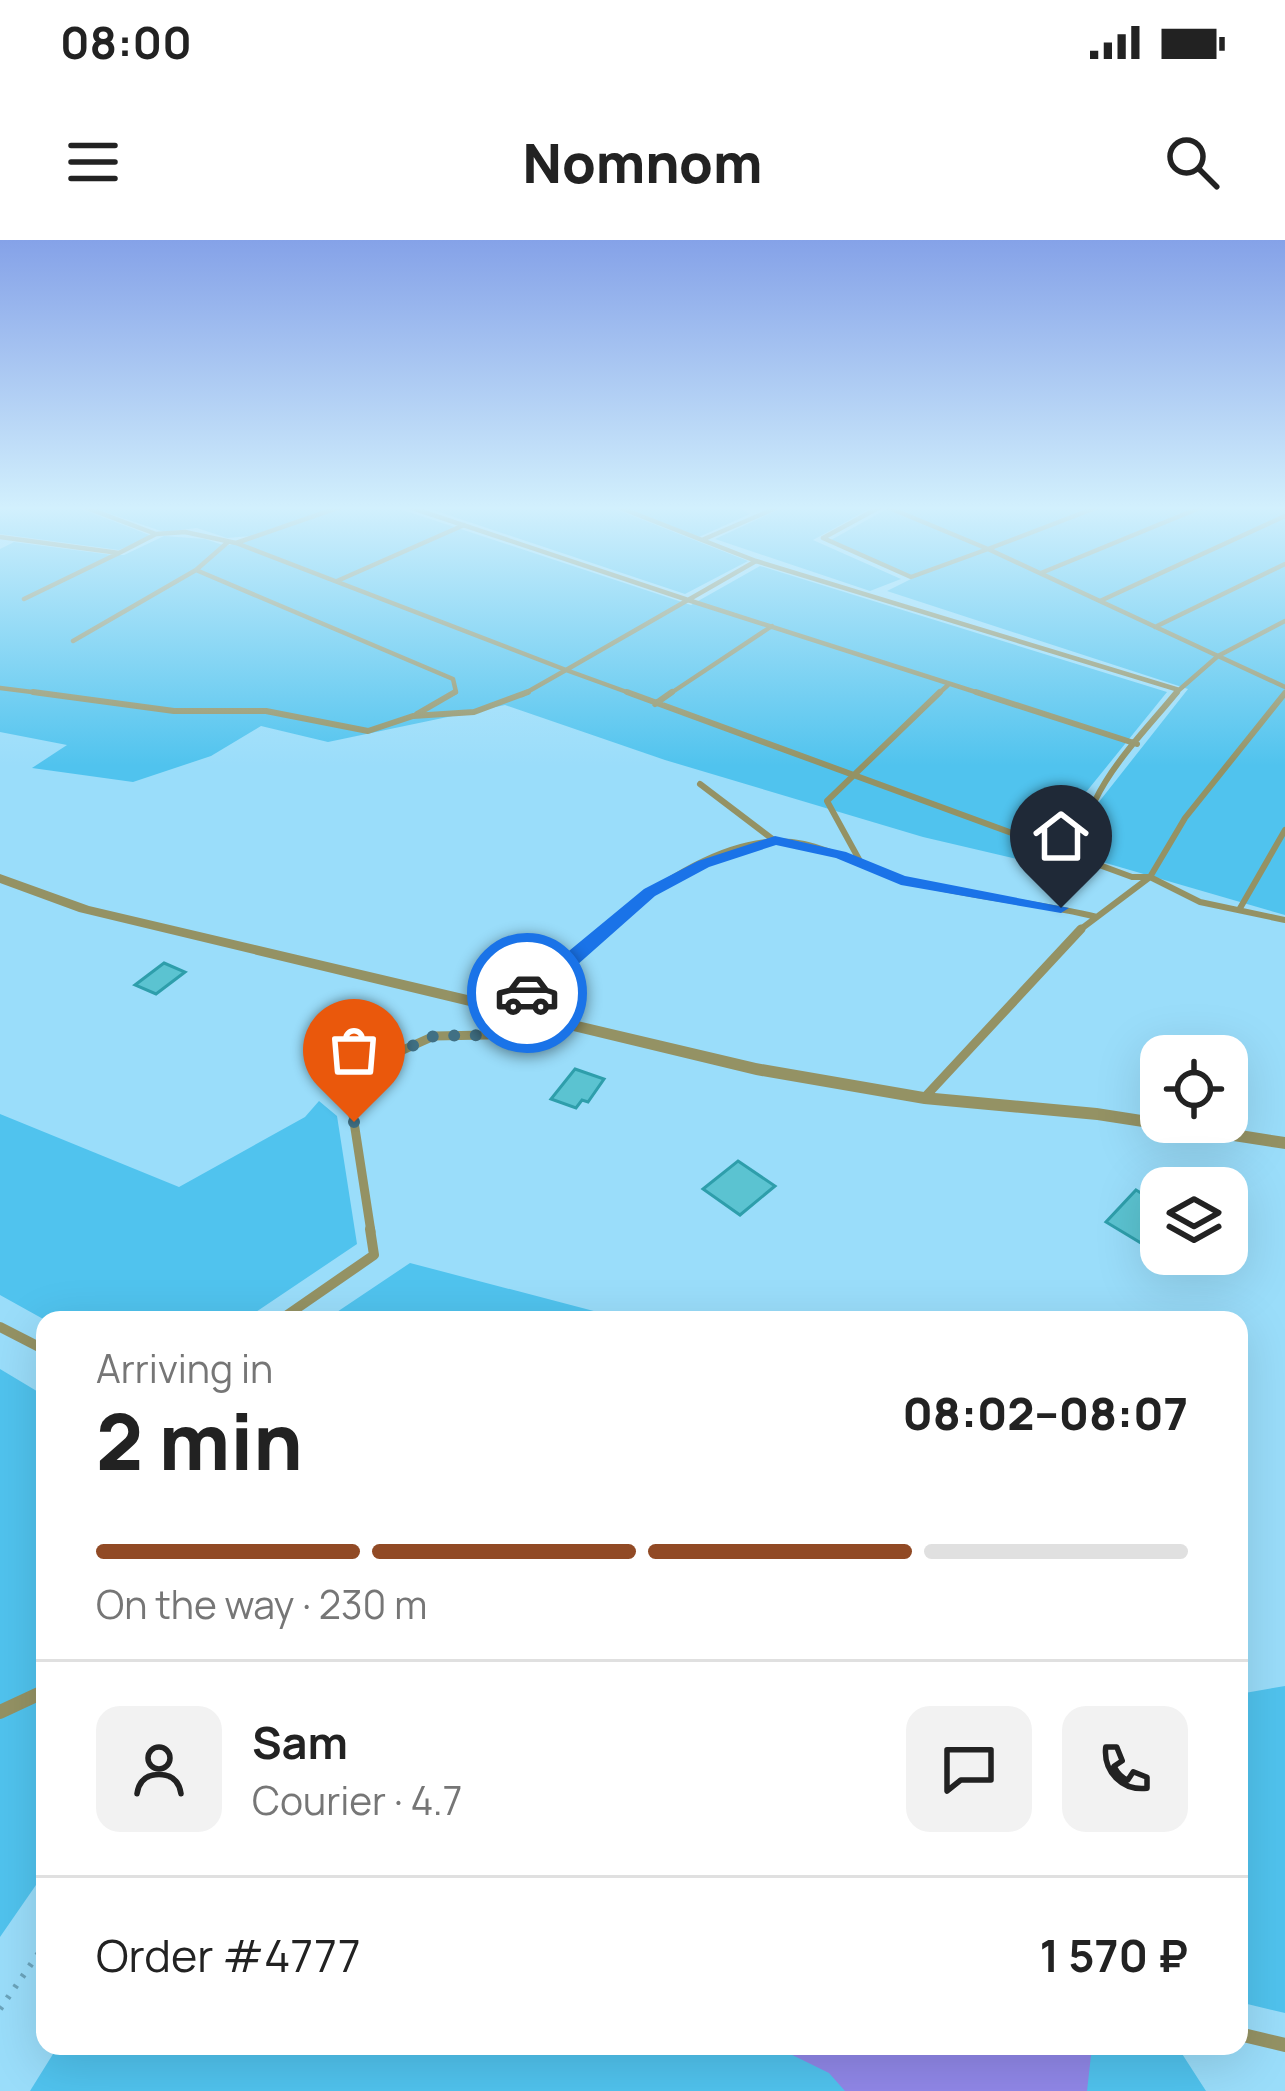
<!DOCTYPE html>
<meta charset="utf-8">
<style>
:root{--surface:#fff;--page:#f2f2f2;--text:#222;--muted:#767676;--line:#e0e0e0;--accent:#914a25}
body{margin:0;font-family:Manrope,sans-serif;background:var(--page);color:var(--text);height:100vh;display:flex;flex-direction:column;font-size:45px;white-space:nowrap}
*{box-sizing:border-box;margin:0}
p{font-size:39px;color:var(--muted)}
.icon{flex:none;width:66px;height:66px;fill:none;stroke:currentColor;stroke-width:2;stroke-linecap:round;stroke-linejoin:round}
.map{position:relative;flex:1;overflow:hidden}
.drawer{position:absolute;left:36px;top:1071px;width:1212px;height:744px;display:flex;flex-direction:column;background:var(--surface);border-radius:24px;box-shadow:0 12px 48px #0002}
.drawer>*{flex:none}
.controls{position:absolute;left:1140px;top:795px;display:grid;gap:24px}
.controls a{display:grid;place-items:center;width:108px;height:108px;border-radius:24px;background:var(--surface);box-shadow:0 12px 48px #0002;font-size:60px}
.pin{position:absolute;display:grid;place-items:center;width:102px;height:102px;color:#fff;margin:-123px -51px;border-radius:50% 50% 50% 0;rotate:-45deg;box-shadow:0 0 12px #0007}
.pin .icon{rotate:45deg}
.courier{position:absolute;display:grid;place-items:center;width:120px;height:120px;margin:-60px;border:9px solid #1a73e8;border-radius:50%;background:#fff;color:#222;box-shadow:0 3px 15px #0007}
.summary em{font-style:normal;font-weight:800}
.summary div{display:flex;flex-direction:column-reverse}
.summary{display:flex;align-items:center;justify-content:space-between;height:204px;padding:0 60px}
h1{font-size:78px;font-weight:800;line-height:90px}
.bar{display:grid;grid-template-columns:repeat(4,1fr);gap:18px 12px;align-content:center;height:144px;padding:0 60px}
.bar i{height:15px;border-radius:9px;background:var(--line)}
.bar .active{background:var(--accent)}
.bar p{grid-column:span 4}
.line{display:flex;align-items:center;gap:30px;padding:0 60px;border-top:3px solid var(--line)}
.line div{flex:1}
.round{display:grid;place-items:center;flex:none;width:126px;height:126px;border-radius:24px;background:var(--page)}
.status{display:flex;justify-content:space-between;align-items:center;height:84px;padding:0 60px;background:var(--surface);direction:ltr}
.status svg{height:33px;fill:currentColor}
header{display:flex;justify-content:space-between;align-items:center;height:156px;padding:0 60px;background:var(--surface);font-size:54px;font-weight:800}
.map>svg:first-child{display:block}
</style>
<div class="status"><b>08:00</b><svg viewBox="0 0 49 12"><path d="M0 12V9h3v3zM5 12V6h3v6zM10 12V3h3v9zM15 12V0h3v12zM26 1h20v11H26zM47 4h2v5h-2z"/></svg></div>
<header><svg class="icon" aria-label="menu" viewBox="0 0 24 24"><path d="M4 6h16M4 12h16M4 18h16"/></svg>Nomnom<svg class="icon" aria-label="search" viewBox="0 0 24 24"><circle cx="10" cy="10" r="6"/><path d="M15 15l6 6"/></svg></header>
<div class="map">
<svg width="1285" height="1851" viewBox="0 0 1285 1851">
<rect width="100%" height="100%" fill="#9addfa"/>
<path fill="#50c3ee" d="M 0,267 L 76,267 L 152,296 L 119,310 L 0,294 Z
M 90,267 L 335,267 L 251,296 L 227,298 L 197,288 L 164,292 Z
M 348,267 L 394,267 L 691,365 L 760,326 L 1167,452 L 1074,567 L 1043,625 L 923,597 L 665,520 L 505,465 L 328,502 L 261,486 L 211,516 L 133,542 L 32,528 L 67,505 L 0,492 L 0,309 L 14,302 L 113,315 L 124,315 L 164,296 L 205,299 L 226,306 Z
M 424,267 L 610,267 L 748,321 L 685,354 Z
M 624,267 L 739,267 L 750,274 L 699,297 Z
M 784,267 L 873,267 L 813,300 L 901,339 L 870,351 L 715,299 Z
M 890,267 L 1285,267 L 1285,675 L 1092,619 L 1085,603 L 1091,572 L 1188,449 L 887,351 L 913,338 L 831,300 Z
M 319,861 L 337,876 L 357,1004 L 244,1080 L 45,1080 L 0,1055 L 0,874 L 179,947 L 305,877 Z
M 410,1023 L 628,1080 L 325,1080 Z
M 0,1129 L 45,1156 L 45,1632 L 0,1697 Z
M 1285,1446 L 1285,1773 L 1239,1762 L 1239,1454 Z
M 58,1806 L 1177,1806 L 1206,1851 L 30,1851 Z"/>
<path fill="#9087e8" d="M 774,1806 L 1092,1806 L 1087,1851 L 845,1851 L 829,1833 Z"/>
<path fill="#5bc3d1" stroke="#2e9eab" stroke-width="3" d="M 164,723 L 185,732 L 156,754 L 135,745 Z
M 575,829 L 604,839 L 588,862 L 582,860 L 576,868 L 551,859 Z
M 738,921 L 775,946 L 740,975 L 703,949 Z
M 1136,950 L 1161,965 L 1161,990 L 1146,1006 L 1106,982 Z"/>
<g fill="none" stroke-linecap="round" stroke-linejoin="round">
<path stroke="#6ba4bc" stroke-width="6" stroke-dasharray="3 10" stroke-linecap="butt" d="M 0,1769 L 45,1704"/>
<path stroke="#949264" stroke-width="4.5" d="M 84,267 L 156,294 L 185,292 L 236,303 L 340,267
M 409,267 L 688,360 L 756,321 L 702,300
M 618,267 L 702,300 L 778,267
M 887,267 L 988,309 L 1098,267
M 1280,267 L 1285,269
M 0,297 L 119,313 L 156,294
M 823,298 L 880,267
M 228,302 L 196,330 L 453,439 L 456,452 L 450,455
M 236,303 L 566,430 L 522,455
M 756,321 L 1179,450 L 1218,416 L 988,309 L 911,337 L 823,298
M 1041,333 L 1202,267
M 337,341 L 464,285
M 24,359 L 119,313
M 1100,361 L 1285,276
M 1155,387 L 1285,324
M 73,401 L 196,330
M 1218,416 L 1285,381
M 1218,416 L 1285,447
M 0,448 L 56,455
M 635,455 L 566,430 L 688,360 L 985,455
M 668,455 L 772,386
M 937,455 L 948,445
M 1175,455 L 1179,450"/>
<path stroke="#949264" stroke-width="6" d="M 33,452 L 174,471 L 266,471 L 368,491 L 413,476 L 474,472 L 528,452
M 627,452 L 1132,637 L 1150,637 L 1185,578 L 1285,453
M 976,452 L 1137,504
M 655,464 L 672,452
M 417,474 L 455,452
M 700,544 L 775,601
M 1078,618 C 1085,549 1135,503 1177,452
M 861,623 L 827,561 L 940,452
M 1239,670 L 1285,590
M 601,692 C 651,648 733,588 804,604 C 840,612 872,632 908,641 C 970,657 1035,662 1097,677
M 1077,692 L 1150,637 L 1200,662 L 1285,680"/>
<path stroke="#949264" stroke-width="9" d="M 494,766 L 537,744 L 604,689
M 924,858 L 1081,689
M 371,992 L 350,856 L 394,814 L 434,796 L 487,795 L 553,782"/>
<path stroke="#949264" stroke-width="10" d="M 280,1080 L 374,1015 L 370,989
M 0,1087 L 45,1110"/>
<path stroke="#949264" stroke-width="14" d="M 0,1472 L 45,1451
M 1239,1794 L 1285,1805"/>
<path fill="#949264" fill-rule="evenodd" d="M 0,634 L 89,666 L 756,823 L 924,852 L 1097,868 L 1161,878 L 1161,882 L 1190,882 L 1285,897 L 1285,909 L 1097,880 L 924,864 L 756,835 L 79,672 L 0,643 Z"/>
</g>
<linearGradient id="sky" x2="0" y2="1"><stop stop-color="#85a2e8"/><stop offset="0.51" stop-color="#d2f0fd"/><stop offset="1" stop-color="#d2f0fd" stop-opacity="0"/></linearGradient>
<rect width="1285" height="526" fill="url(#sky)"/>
<path fill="#1a73e8" d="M 775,596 L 846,612 L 905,636 L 1069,668 L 1061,673 L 901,645 L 836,618 L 776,605 L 709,627 L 655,656 L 568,733 L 533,757 L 518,753 L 644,649 L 698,621 Z"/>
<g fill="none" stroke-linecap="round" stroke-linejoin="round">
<path stroke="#407084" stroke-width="12" stroke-dasharray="0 21.6" d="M 354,882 L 350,856 L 394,814 L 434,796 L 487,795 L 559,781 L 494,766 L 527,753"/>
</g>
</svg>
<div class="controls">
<a><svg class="icon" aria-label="locate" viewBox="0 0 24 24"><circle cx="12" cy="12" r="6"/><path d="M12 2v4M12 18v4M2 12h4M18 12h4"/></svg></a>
<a><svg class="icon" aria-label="layers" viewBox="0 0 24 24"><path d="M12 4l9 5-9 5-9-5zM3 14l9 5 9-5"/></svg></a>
</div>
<div class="pin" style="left:354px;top:882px;background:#ea580c"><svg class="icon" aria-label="bag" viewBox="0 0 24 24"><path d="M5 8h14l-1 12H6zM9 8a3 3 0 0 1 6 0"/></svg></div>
<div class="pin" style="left:1061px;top:668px;background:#1f2937"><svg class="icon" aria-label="home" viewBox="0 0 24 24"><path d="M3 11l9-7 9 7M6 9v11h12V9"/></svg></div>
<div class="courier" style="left:527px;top:753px"><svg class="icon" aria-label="car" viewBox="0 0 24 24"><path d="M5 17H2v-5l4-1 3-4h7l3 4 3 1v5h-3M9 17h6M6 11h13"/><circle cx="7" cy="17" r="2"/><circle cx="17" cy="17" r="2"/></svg></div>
<section class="drawer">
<div class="summary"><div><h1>2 min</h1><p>Arriving in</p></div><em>08:02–08:07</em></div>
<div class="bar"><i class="active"></i><i class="active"></i><i class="active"></i><i></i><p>On the way · 230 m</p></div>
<div class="line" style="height:216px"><a class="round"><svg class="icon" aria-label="person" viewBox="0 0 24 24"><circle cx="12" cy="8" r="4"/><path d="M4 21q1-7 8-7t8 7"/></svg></a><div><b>Sam</b><p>Courier · 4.7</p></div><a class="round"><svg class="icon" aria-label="chat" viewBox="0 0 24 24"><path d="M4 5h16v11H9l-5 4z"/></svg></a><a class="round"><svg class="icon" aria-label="phone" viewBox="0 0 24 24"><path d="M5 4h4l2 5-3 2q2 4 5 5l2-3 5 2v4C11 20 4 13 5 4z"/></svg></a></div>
<div class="line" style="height:156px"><div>Order #4777</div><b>1 570 ₽</b></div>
</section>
</div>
